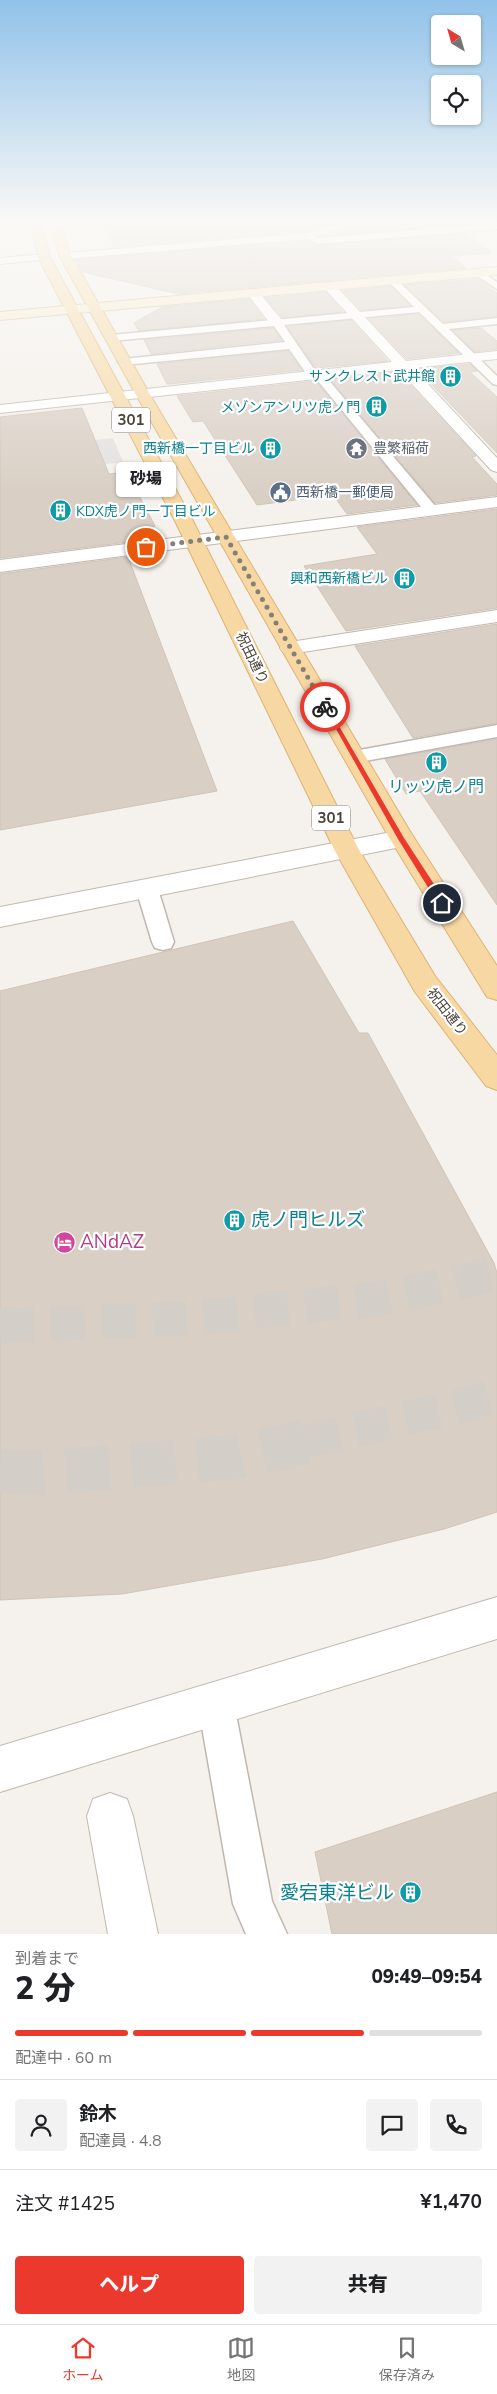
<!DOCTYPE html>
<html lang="ja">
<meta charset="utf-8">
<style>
:root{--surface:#fff;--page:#f2f2f2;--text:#202124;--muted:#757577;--line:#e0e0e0;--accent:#eb392d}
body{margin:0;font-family:"Nunito Sans","Noto Sans JP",sans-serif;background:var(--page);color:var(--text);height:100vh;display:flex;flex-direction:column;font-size:19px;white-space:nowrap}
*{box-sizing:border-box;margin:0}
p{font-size:16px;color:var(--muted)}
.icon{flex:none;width:28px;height:28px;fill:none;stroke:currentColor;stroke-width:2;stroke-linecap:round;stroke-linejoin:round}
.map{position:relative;height:1934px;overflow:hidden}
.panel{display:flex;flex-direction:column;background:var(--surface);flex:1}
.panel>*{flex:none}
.needle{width:32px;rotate:323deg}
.tools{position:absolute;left:431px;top:15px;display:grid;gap:10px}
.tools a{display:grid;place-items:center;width:50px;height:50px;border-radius:5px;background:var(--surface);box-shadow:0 1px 4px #0004;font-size:25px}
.pin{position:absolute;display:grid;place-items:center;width:42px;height:42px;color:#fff;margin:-21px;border:2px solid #fff;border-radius:50%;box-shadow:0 1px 5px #0007}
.courier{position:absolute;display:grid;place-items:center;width:50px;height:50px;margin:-25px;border:4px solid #eb392d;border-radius:50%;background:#fff;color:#222;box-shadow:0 1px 6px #0007}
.bubble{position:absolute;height:35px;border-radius:5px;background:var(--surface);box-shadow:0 1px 4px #0004;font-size:16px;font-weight:800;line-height:35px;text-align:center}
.headline em{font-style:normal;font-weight:800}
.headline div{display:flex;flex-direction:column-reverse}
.headline{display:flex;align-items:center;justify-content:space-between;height:85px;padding:0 15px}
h1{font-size:32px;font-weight:800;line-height:38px}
.bar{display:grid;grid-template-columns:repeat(4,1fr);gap:8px 5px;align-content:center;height:60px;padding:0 15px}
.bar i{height:6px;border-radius:4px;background:var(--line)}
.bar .on{background:var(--accent)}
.bar p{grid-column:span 4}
.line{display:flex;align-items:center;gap:12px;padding:0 15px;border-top:1px solid var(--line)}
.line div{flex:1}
.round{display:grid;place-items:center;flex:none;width:52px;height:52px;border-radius:5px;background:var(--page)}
.primary-button{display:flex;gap:10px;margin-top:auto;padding:10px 15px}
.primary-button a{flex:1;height:58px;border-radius:5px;background:var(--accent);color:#fff;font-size:20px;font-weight:800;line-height:58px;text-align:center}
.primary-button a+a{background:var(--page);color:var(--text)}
.tab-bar{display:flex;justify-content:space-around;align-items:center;height:70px;border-top:1px solid var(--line);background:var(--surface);font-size:14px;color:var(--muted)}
.tab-bar a{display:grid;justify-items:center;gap:2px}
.tab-bar .on{color:var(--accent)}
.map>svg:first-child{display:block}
</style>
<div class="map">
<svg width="497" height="1934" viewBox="0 0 497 1934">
<rect width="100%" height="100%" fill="#f5f1ec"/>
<path fill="#e4e2e0" d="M 113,438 L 123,462 L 0,477 L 0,451 Z"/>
<path fill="#d9cfc5" stroke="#d0c4b6" d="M 102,222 L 336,222 L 307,231 L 114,247 Z
M 364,222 L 451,222 L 454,225 L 325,236 Z
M 466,233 L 492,253 L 452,256 L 466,268 L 178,294 L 83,272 L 76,260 L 308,241 L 317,246 Z
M 477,279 L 497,293 L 497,316 L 444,322 L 405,285 Z
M 391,286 L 410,306 L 361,310 L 343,291 Z
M 326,292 L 343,312 L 282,317 L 266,298 Z
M 249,299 L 264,319 L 139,331 L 134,323 L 162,307 Z
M 418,314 L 459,353 L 407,359 L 369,319 Z
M 351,320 L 388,361 L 316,368 L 287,327 Z
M 273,328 L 282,340 L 151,354 L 144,340 Z
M 481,328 L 497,341 L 497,349 L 475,352 L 453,330 Z
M 288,351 L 302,370 L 170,384 L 167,384 L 157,364 Z
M 470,364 L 477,371 L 470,372 L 497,397 L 497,453 L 417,369 Z
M 398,372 L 476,456 L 472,457 L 497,484 L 497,495 L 435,503 L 330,379 Z
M 315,381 L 317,382 L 417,505 L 347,514 L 333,495 L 257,505 L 203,421 L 193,422 L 177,396 Z
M 82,408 L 109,474 L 127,472 L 155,526 L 136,541 L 0,558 L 0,417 Z
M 497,509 L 497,608 L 346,631 L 304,566 L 377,554 L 357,527 Z
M 128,557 L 217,791 L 0,830 L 0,574 Z
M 497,624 L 497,723 L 413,738 L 355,646 Z
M 497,739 L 497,905 L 420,791 L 406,794 L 385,759 Z
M 293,921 L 359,1033 L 368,1033 L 494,1263 L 497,1273 L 497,1512 L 444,1529 L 322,1559 L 122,1594 L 0,1600 L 0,991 Z
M 497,1792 L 497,1934 L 332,1934 L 315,1852 Z"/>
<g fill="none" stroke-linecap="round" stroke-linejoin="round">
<path stroke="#d3cec8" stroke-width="34" stroke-dasharray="34 17" stroke-linecap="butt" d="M 0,1326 L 194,1318 L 383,1298 L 497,1274
M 306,1441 L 456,1407 L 497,1395"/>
<path stroke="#d3cec8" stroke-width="44" stroke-dasharray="44 22" stroke-linecap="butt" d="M 0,1471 L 38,1473 L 237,1457 L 312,1440"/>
<defs>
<path id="service" d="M 497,223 L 497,229 L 317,244 L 304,236 L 308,233 L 319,238 Z
M 478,270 L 497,282 L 497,289 L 475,275 L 473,273 Z
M 392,277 L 395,278 L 443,324 L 497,318 L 497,324 L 449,329 L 497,376 L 497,385 L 493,384 L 419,312 L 284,325 L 314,369 L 326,377 L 436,507 L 438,510 L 431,514 L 426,513 L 318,381 L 306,373 L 289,349 L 124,365 L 118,362 L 124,359 L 285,342 L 274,326 L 111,341 L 106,338 L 111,335 L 414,307 L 389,282 L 389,278 Z
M 497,725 L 497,737 L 354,763 L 347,761 L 345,757 L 347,753 L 354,751 Z
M 147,881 L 154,884 L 158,889 L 174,942 L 171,948 L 163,950 L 155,948 L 152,942 L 136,889 L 140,884 Z
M 216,1686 L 229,1691 L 234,1704 L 272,1901 L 287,1934 L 246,1934 L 233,1904 L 198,1704 L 203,1691 Z"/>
<path id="pedestrian" d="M 110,1793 L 127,1799 L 133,1816 L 158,1934 L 108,1934 L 87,1816 L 93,1799 Z"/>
<path id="minor" d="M 0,222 L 37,222 L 32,225 L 0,228 Z
M 344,222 L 362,222 L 308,239 L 66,259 L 60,256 L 66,253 L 307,233 Z
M 44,254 L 50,257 L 48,259 L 0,264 L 0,258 Z
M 329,282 L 333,283 L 406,361 L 497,351 L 497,359 L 413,368 L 497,458 L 497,472 L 491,470 L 399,370 L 0,413 L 0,405 L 392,362 L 325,289 L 323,286 Z
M 253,289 L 257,290 L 282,320 L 283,323 L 282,326 L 272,326 L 249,296 L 247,293 L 249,290 Z
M 497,610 L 497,622 L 290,654 L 283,652 L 280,648 L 283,644 L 290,642 Z"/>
<path id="tertiary" d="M 497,497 L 497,507 L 0,572 L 0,560 Z
M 402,830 L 411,833 L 414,839 L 411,845 L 0,927 L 0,907 Z
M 497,1597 L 497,1639 L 0,1792 L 0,1746 Z"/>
<path id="secondary" d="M 497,267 L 497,275 L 0,320 L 0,312 Z"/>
<path id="primary" d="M 31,222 L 41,222 L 50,257 L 194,523 L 359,850 L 435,976 L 497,1055 L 497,1090 L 486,1086 L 415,992 L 335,851 L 176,523 L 38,257 Z
M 50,222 L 60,222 L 71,255 L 153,400 L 411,833 L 497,966 L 497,1000 L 487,997 L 390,839 L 139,400 L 59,255 Z"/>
</defs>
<use href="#service" stroke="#c0b8af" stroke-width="3"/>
<use href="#pedestrian" stroke="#c0b8af" stroke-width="2"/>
<use href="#minor" stroke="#c0b8af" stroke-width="2"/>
<use href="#tertiary" stroke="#c0b8af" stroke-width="2"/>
<use href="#secondary" stroke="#d1bf9f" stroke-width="2"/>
<use href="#primary" stroke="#dcb373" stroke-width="2"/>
<use href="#service" fill="#fff" fill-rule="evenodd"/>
<use href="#pedestrian" fill="#fff" fill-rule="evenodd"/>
<use href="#minor" fill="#fff" fill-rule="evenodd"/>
<use href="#tertiary" fill="#fff" fill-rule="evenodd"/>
<use href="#secondary" fill="#fbedd0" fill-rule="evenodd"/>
<use href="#primary" fill="#f7d8a3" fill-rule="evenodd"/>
</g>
<linearGradient id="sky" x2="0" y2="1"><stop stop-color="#91c2ea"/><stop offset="0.45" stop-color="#faf9f6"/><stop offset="1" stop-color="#faf9f6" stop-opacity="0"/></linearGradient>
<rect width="497" height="493" fill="url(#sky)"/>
<path fill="#eb392d" d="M 323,706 L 328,707 L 404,838 L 445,901 L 445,905 L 439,905 L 398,839 Z"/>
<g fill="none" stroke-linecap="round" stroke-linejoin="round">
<path stroke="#857f78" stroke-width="5" stroke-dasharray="0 9" d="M 146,547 L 226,537 L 325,707"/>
</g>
<defs>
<symbol id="building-disc" viewBox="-11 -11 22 22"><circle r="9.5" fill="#0f9aa8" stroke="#fff"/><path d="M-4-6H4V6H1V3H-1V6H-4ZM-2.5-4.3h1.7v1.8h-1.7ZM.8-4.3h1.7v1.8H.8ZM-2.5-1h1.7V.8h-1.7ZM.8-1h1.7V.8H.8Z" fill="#fff"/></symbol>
<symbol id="temple-disc" viewBox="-11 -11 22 22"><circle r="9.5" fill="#6b7280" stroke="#fff"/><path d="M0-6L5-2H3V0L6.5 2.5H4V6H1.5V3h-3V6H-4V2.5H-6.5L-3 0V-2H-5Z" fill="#fff"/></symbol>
<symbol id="civic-disc" viewBox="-11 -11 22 22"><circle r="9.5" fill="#5c6f8a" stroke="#fff"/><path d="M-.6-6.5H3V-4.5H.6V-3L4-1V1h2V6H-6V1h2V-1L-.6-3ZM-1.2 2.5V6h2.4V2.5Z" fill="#fff"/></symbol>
<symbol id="hotel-disc" viewBox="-11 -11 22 22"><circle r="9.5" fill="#d1479c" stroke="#fff"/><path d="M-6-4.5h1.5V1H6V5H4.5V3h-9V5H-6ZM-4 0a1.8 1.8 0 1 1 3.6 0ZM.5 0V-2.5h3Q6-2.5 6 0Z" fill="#fff"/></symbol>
</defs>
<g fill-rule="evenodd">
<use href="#building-disc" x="438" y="364" width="25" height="25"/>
<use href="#building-disc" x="364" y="394" width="25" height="25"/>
<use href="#building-disc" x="258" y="436" width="25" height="25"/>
<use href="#temple-disc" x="344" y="436" width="25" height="25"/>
<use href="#civic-disc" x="268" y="480" width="25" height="25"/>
<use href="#building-disc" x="48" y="498" width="25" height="25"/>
<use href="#building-disc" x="392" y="566" width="25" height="25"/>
<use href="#building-disc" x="424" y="750" width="25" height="25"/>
<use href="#building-disc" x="222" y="1208" width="25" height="25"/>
<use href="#hotel-disc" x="52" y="1230" width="25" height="25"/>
<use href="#building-disc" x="398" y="1880" width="25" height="25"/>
</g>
<g text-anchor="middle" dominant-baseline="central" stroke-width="4.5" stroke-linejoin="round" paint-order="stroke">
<g font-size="14" fill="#0d838f" stroke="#fff" text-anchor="end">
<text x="435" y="376">サンクレスト武井館</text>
<text x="360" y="407">メゾンアンリツ虎ノ門</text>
<text x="255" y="448">西新橋一丁目ビル</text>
<text x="76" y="511" text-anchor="start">KDX虎ノ門一丁目ビル</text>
<text x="388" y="578">興和西新橋ビル</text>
</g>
<g font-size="14" fill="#5b616d" stroke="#fff" text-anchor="start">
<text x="373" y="448">豊繁稲荷</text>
</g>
<g font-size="14" fill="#4e5e75" stroke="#fff" text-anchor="start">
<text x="296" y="492">西新橋一郵便局</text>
</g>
<g font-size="14" fill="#49423a" stroke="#fff">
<text transform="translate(252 658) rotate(64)">祝田通り</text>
<text transform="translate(447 1012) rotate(52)">祝田通り</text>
</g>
<g fill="#fff" stroke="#807b75" stroke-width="1">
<rect x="112" y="407.5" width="38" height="25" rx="4"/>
<rect x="312" y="805.5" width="38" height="25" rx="4"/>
</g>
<g font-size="15" font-weight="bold" fill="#49423a">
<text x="131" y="420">301</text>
<text x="331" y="818">301</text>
</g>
<g font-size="16" fill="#0d838f" stroke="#fff">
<text x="436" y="787">リッツ虎ノ門</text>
</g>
<g font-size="19" fill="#0d838f" stroke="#fff" text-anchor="start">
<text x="251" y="1220">虎ノ門ヒルズ</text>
<text x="394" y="1893" text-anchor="end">愛宕東洋ビル</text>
</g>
<g font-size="19" fill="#b23c85" stroke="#fff" text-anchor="start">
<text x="80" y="1242">ANdAZ</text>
</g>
</g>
</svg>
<div class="tools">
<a><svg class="needle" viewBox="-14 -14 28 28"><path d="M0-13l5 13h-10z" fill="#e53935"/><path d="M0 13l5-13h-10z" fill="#757577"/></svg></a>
<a><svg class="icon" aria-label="locate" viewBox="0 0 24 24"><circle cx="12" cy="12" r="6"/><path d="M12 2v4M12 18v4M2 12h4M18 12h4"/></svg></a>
</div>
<div class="pin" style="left:146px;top:547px;background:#ea580c"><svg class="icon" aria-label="bag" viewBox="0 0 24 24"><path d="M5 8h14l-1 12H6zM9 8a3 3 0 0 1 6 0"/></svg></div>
<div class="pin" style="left:442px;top:903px;background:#1f2937"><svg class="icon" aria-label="home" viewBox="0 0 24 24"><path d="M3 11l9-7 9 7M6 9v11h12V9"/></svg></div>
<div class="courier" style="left:325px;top:707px"><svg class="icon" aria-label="bike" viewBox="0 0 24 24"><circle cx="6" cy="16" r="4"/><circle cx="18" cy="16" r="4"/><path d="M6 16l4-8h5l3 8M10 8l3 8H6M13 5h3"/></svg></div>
<div class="bubble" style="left:116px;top:462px;width:60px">砂場</div>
</div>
<section class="panel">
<div class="headline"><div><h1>2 分</h1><p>到着まで</p></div><em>09:49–09:54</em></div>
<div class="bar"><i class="on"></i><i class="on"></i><i class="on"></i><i></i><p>配達中 · 60 m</p></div>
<div class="line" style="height:90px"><a class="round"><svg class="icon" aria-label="person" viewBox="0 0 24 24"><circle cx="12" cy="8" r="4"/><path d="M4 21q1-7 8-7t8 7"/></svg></a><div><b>鈴木</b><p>配達員 · 4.8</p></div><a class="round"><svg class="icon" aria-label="chat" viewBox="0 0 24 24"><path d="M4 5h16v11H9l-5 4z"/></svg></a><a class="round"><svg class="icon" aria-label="phone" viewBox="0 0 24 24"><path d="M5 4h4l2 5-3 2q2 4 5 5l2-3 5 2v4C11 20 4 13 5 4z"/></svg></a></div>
<div class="line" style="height:65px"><div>注文 #1425</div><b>¥1,470</b></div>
<div class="primary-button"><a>ヘルプ</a><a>共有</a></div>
</section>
<nav class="tab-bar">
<a class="on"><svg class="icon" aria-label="home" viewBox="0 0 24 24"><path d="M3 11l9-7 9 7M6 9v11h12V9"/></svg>ホーム</a>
<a><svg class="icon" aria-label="map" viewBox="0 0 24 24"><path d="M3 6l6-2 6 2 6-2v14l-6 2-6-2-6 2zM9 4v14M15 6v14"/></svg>地図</a>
<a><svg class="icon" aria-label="saved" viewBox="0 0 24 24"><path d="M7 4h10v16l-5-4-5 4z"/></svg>保存済み</a>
</nav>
